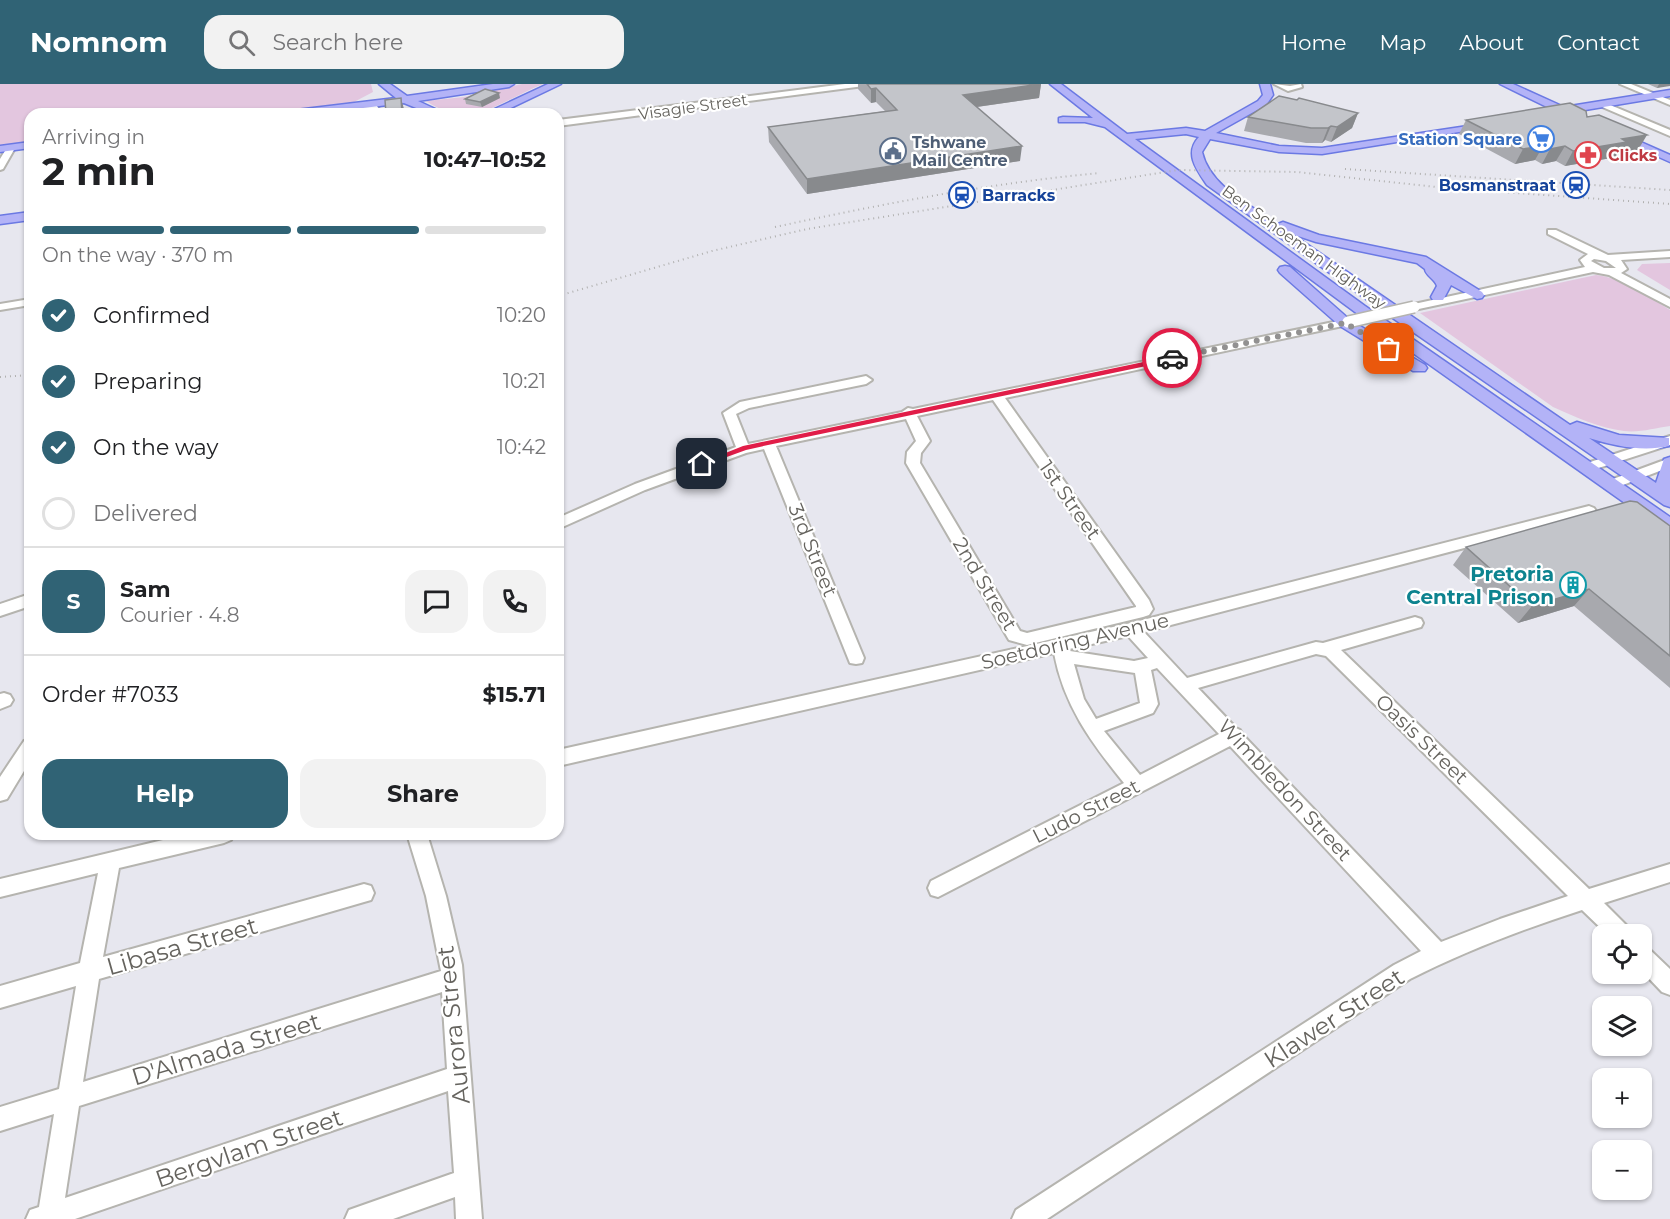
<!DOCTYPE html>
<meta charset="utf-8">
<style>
:root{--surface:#fff;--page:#f2f2f2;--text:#202124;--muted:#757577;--line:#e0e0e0;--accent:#306375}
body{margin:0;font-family:Montserrat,sans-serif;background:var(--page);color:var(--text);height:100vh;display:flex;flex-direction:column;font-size:22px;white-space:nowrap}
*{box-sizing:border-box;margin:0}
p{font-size:20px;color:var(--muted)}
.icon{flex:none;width:33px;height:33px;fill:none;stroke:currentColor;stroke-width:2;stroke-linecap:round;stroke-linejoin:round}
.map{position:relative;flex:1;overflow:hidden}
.panel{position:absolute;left:24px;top:24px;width:540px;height:732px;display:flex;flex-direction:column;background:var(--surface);border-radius:18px;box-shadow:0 2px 4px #0004}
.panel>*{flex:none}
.buttons{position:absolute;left:1592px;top:840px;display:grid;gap:12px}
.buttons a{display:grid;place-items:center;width:60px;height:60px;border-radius:12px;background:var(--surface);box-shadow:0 2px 4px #0004;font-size:30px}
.pin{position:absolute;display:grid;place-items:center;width:51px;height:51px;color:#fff;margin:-26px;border-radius:12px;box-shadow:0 3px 9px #0006}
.courier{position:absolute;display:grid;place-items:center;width:60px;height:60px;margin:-30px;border:4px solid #e11d48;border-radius:50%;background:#fff;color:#222;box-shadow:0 2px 8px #0007}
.overview em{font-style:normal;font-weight:700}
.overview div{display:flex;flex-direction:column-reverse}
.overview{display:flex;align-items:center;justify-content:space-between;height:102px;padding:0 18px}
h1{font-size:39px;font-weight:700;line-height:45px}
.bar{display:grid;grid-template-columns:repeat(4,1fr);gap:9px 6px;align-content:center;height:72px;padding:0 18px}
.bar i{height:8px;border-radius:4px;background:var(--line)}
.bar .current{background:var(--accent)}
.bar p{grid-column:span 4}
.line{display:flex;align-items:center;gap:15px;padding:0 18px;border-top:2px solid var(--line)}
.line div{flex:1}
.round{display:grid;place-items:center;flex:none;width:63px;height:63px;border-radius:18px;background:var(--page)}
ol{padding:0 18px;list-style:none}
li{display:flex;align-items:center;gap:18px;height:66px}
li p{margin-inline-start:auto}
li .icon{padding:6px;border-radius:50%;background:var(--accent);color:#fff;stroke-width:4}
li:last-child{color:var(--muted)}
li i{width:33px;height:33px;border:3px solid var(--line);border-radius:50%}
.action{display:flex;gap:12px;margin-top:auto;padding:12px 18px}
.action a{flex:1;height:69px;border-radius:18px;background:var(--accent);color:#fff;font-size:24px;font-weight:700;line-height:69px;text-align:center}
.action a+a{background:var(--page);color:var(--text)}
header{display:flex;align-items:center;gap:36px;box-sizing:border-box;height:84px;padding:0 30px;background:var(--accent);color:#fff}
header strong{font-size:28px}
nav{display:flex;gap:33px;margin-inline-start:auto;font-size:21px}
.search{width:420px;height:54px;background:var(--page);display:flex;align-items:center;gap:15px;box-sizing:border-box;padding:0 21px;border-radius:18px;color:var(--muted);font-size:22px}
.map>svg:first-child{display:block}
</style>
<header>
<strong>Nomnom</strong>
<div class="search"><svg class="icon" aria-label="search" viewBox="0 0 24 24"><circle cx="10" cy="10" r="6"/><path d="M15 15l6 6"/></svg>Search here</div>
<nav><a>Home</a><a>Map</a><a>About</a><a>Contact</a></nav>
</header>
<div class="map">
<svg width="1670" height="1135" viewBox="0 0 1670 1135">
<rect width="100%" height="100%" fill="#e7e7ef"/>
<path fill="#e3c6df" d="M 0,0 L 371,0 L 373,8 L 354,18 L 257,30 L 30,30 L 30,58 L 0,62 Z
M 522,0 L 543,0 C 500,17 472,47 426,17 L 464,13 Z
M 1670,179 L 1670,206 L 1637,186 L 1642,180 Z
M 1596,191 C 1623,194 1647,212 1670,226 L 1670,342 C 1655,344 1639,349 1624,347 C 1600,344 1575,333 1553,323 L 1420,229 Z"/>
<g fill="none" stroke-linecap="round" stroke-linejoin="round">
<defs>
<path id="minor" d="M 845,0 L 868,0 L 864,2 L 558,42 L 558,36 Z
M 1274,0 L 1290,2 L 1301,0 L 1302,3 L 1288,7 Z
M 1620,0 L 1631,0 L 1670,16 L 1670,21 Z
M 1603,18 L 1670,46 L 1670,52 L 1600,22 L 1599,20 Z
M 350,20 L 377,22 L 382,30 L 347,24 L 346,22 Z
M 8,62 L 15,64 L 3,85 L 0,86 L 0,75 Z
M 1548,146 L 1556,146 L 1608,171 L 1670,167 L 1670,173 L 1621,176 L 1627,185 L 1621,189 L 1670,215 L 1670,223 L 1609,191 L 1593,188 L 1414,226 L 1408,223 L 1414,220 L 1585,183 L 1580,176 L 1588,170 L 1548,150 ZM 1594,175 L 1606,177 L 1616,184 L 1604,184 L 1591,177 Z
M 30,215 L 30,221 L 0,226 L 0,220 Z
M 1348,235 L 1352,236 L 1352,240 L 1005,314 L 1149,516 L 1153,525 L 1149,531 L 1143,533 L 1027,561 L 1009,556 L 906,379 L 907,368 L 916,357 L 906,335 L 776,362 L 864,574 L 862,579 L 856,580 L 850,579 L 848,574 L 764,365 L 746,369 L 645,406 L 558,445 L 558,434 L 635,400 L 736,363 L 723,329 L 740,318 L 866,292 L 872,296 L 866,300 L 749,324 L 736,330 L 748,360 L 902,328 L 908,324 L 913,325 ZM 993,316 L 1136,522 L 1136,523 L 1027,549 L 1020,547 L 920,379 L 921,369 L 930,357 L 917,332 Z
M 1670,352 L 1670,361 L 1586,388 L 1579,384 L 1581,381 Z
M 1670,374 L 1670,383 L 1615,404 L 1605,404 L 1603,401 L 1605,398 Z
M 1589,422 L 1594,424 L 1596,427 L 1594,430 L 1144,548 L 1187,594 L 1316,558 L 1323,559 L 1415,533 L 1421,535 L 1423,539 L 1421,543 L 1341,566 L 1589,805 L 1670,780 L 1670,798 L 1604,819 L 1628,843 L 1631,850 L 1607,850 L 1582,826 C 1523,845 1465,867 1410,895 L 1047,1135 L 1012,1135 L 1016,1126 L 1394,881 L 1421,867 L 1230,662 L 938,813 L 931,811 L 928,804 L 931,797 L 1124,699 C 1091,658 1064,622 1054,569 L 558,682 L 558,666 L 1131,539 ZM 1128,552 L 1148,574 L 1134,577 L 1070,567 L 1069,565 ZM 1316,570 L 1326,572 L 1568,812 L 1500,835 L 1441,858 L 1243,651 L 1240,646 L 1236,644 L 1198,604 ZM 1074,580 L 1135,589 L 1140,619 L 1096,635 L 1084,615 ZM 1157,584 L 1219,650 L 1140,691 L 1104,647 L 1153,629 L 1158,620 L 1151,586 Z
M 30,510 L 30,522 L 0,532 L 0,520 Z
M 4,609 L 10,611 L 13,616 L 10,621 L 0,625 L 0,610 Z
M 30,655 L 30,677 L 7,715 L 0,717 L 0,693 L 24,657 Z
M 188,750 L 234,750 L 231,756 L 224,759 L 119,784 L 103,873 L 364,800 L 371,802 L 374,809 L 371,816 L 364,818 L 99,895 L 83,998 L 441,887 L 426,812 L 407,750 L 427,750 L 446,812 L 462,881 L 482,1135 L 456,1135 L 455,1113 L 393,1135 L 345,1135 L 349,1126 L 454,1089 L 448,1007 L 75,1135 L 26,1135 L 30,1126 L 39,1123 L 54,1030 L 0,1047 L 0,1023 L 59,1005 L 76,902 L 0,924 L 0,902 L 80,879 L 98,789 L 0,813 L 0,795 ZM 442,908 L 447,985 L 65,1114 L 79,1022 Z
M 1641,861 L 1648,864 L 1670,885 L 1670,911 L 1662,908 L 1641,886 Z"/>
<path id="major" d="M 379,0 L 390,0 L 407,12 L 493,0 L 514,0 L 509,3 L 418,17 L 446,30 L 431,30 L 404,19 L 314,30 L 283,30 L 288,27 L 396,14 Z
M 548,0 L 561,0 L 498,30 L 484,30 Z
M 1050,0 L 1061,0 L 1127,50 L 1186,44 L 1205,47 L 1258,17 L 1263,11 L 1260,0 L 1270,0 L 1273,11 L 1266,21 L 1216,49 L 1279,62 L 1322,64 L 1494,38 L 1494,42 L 1490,43 L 1322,70 L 1279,68 L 1210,55 L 1202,68 C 1210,103 1251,121 1278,140 L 1283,138 L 1319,151 L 1426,173 L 1482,208 L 1484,211 L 1482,214 L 1477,215 L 1451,201 L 1443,216 L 1433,216 L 1431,213 L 1437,202 C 1435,195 1425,191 1425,185 L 1417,179 L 1316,158 L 1292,150 L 1570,341 L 1577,338 L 1619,351 L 1669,354 L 1669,362 C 1643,368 1614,362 1589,354 L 1656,399 L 1664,375 L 1670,373 L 1670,423 L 1664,421 L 1384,228 L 1207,101 C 1196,85 1184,69 1199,53 L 1186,50 L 1135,55 L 1365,222 L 1670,433 L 1670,448 L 1663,446 L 1355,228 L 1105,43 L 1085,38 L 1059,38 L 1059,34 L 1063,33 L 1093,34 Z
M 1500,0 L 1513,0 L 1564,23 L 1670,6 L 1670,12 L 1573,28 L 1572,31 C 1566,33 1560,30 1553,31 L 1548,28 L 1551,25 Z
M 1616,47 L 1670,71 L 1670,78 L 1612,52 L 1610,50 Z
M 30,58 L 30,64 L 0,68 L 0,62 Z
M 30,128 L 30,136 L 0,140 L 0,132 Z
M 1285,182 L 1290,183 L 1350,236 L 1425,281 L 1427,284 L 1425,287 L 1413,287 L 1340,242 L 1280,189 L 1278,186 L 1280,183 Z"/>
</defs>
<use href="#minor" stroke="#b5b4af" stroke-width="4"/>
<use href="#major" stroke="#6b79e3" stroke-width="3"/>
<use href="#minor" fill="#fff" fill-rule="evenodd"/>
<use href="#major" fill="#b3b3f7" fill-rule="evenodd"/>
<path stroke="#b1b1b0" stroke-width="2" stroke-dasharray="1 4" stroke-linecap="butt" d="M 1345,85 L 1670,106
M 775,143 C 882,120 991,99 1100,89
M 558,212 L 712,167 L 807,145 L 1178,86 L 1297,88 L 1446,104 L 1670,120
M 0,293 L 30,291"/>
<defs>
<path id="minor-bridge" d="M 1348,238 L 1414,223"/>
</defs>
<use href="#minor-bridge" stroke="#b5b4af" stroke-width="14" stroke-linecap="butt"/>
<use href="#minor-bridge" stroke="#fff" stroke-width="11"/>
</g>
<path fill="#a8a9ae" d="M 858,0 L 1041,0 L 1039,14 L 977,23 L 1020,77 L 807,110 L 769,58 L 768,43 L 885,27 L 876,18 L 871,19 L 858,5 Z
M 1648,0 L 1670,0 L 1657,4 Z
M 500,14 L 482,23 L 466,20 L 465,15 Z
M 1358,29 L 1352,44 L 1331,58 L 1325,56 L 1322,59 L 1306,59 L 1244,47 L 1248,33 Z
M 1587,33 L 1638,66 L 1620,69 L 1617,73 L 1565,82 L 1556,77 L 1542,80 L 1535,76 L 1515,80 L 1459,50 L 1466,36 Z
M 1670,442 L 1670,604 L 1574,522 L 1518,539 L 1453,481 L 1466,463 Z"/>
<path fill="#888a8d" d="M 1041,0 L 1039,14 L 962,25 L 963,11 Z
M 1659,0 L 1670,0 L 1670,2 L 1657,4 Z
M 876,4 L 876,18 L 871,19 L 871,5 Z
M 499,9 L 500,14 L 482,23 L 480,18 Z
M 401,14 L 404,25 L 405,30 L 398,30 Z
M 1358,29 L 1352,44 L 1331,58 L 1337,43 Z
M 1331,42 L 1325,56 L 1322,59 L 1328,44 Z
M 1647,51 L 1638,66 L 1620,69 L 1617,73 L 1565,82 L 1573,67 L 1622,55 Z
M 1022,62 L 1020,77 L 807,110 L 807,95 Z
M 1543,62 L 1535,76 L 1515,80 L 1523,65 Z
M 1565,62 L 1556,77 L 1542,80 L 1550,65 Z
M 1589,505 L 1574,522 L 1518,539 L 1532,522 Z"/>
<path fill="#c3c5ca" stroke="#888a8d" stroke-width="1.5" d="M 867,0 L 1040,0 L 963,11 L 1022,62 L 807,95 L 768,43 L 897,26 L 876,4 L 871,5 Z
M 485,5 L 499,9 L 480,18 L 465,15 Z
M 1279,12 L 1297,16 L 1299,14 L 1358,29 L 1337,43 L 1331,42 L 1328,44 L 1311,44 L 1248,33 Z
M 401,14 L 402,30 L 386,30 L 385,16 Z
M 1570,19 L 1586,27 L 1587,33 L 1599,31 L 1647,51 L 1622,55 L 1627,58 L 1573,67 L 1565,62 L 1550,65 L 1543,62 L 1523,65 L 1466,36 Z
M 1630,417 L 1637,418 L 1670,442 L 1670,572 L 1589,505 L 1532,522 L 1466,463 Z"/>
<path fill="#e11d48" d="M 1172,272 L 1175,276 L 768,361 L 746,366 L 702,382 L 698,380 L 743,362 Z"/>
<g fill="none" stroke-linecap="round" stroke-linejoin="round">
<path stroke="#929191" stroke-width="6" stroke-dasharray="0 10.8" d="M 1172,274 L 1345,239 L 1389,265"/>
</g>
<defs>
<symbol id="supermarket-ring" viewBox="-11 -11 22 22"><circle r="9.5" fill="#fff" stroke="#3f7fe0" stroke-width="1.5"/><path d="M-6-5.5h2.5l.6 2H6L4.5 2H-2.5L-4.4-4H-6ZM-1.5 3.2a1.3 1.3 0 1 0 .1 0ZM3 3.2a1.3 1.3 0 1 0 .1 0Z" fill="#3f7fe0"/></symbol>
<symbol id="civic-ring" viewBox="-11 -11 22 22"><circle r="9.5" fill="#fff" stroke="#5c6f8a" stroke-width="1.5"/><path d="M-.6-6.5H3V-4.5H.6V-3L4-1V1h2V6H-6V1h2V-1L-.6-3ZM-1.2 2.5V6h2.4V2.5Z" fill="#5c6f8a"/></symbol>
<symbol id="pharmacy-ring" viewBox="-11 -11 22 22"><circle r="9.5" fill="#fff" stroke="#e0444e" stroke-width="1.5"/><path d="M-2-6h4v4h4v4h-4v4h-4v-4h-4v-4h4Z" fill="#e0444e"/></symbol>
<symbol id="station-ring" viewBox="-11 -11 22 22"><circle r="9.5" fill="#fff" stroke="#1a4fb4" stroke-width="1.5"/><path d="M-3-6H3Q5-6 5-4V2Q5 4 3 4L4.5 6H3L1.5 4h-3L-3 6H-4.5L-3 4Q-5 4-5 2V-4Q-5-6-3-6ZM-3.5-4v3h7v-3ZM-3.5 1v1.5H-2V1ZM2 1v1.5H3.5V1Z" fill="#1a4fb4"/></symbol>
<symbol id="building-ring" viewBox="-11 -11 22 22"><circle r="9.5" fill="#fff" stroke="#0f9aa8" stroke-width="1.5"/><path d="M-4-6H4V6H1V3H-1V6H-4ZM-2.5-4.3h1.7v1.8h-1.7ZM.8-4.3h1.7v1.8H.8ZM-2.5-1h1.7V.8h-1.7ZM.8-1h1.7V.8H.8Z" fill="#0f9aa8"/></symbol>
</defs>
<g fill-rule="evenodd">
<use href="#supermarket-ring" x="1526" y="40" width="30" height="30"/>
<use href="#civic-ring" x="878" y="52" width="30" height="30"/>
<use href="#pharmacy-ring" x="1573" y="56" width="30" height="30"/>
<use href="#station-ring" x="1561" y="86" width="30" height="30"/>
<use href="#station-ring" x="947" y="96" width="30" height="30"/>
<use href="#building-ring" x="1558" y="486" width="30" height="30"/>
</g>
<g text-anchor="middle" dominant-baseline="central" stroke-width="4.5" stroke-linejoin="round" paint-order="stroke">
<g font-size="16" fill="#65635e" stroke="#fff">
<text transform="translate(693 23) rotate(-8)">Visagie Street</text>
<text transform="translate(1304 163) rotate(36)">Ben Schoeman Highway</text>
</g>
<g font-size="16" font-weight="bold" fill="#366cbe" stroke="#fff" text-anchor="end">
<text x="1522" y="55">Station Square</text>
</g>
<g font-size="16" font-weight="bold" fill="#4e5e75" stroke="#fff" text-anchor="start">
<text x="912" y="58">Tshwane<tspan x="912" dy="18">Mail Centre</tspan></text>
</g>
<g font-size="16" font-weight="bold" fill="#be3a42" stroke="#fff" text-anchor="start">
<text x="1608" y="71">Clicks</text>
</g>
<g font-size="16" font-weight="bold" fill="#164399" stroke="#fff" text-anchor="end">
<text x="1556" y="101">Bosmanstraat</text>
<text x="982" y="111" text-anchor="start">Barracks</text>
</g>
<g font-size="20" fill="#65635e" stroke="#fff">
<text transform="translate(1070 416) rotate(55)">1st Street</text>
<text transform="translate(813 466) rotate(68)">3rd Street</text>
<text transform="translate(985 500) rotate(59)">2nd Street</text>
<text transform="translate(1075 557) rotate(-13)">Soetdoring Avenue</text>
<text transform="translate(1422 655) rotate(44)">Oasis Street</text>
<text transform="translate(1285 706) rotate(47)">Wimbledon Street</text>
<text transform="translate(1086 727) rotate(-27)">Ludo Street</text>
</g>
<g font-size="20" font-weight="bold" fill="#0d838f" stroke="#fff" text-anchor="end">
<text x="1554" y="490">Pretoria<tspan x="1554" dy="23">Central Prison</tspan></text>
</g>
<g font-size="24" fill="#65635e" stroke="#fff">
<text transform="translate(182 862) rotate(-16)">Libasa Street</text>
<text transform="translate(1334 934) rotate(-33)">Klawer Street</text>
<text transform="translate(453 941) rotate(-96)">Aurora Street</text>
<text transform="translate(226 965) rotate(-17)">D'Almada Street</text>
<text transform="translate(249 1064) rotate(-19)">Bergvlam Street</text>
</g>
</g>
</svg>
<div class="buttons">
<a><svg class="icon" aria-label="locate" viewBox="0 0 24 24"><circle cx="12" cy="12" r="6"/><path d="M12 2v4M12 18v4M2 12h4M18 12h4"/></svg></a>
<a><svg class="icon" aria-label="layers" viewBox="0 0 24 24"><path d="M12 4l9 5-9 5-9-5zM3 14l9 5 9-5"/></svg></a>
<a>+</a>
<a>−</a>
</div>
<div class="pin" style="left:1389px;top:265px;background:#ea580c"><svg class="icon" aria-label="bag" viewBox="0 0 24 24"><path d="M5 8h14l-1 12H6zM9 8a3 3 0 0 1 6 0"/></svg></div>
<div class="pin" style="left:702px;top:380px;background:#1f2937"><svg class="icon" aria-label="home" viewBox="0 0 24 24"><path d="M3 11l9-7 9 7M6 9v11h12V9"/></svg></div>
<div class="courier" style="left:1172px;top:274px"><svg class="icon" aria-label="car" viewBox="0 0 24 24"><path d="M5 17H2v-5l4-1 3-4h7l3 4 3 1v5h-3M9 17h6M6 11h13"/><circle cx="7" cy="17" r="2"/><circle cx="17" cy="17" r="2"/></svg></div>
<section class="panel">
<div class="overview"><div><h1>2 min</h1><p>Arriving in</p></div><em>10:47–10:52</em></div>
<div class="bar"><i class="current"></i><i class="current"></i><i class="current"></i><i></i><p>On the way · 370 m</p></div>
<ol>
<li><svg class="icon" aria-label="check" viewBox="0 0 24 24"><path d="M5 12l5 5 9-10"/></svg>Confirmed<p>10:20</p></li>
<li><svg class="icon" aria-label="check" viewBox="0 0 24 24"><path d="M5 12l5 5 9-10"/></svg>Preparing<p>10:21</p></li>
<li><svg class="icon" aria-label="check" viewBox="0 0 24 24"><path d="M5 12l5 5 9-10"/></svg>On the way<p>10:42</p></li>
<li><i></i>Delivered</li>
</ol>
<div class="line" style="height:108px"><b class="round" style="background:var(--accent);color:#fff">S</b><div><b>Sam</b><p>Courier · 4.8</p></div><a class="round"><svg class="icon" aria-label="chat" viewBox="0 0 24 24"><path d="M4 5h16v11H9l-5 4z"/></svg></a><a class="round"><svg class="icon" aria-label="phone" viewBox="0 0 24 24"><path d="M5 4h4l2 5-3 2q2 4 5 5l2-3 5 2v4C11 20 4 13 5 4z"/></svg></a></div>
<div class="line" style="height:78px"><div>Order #7033</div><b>$15.71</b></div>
<div class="action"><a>Help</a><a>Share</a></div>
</section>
</div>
